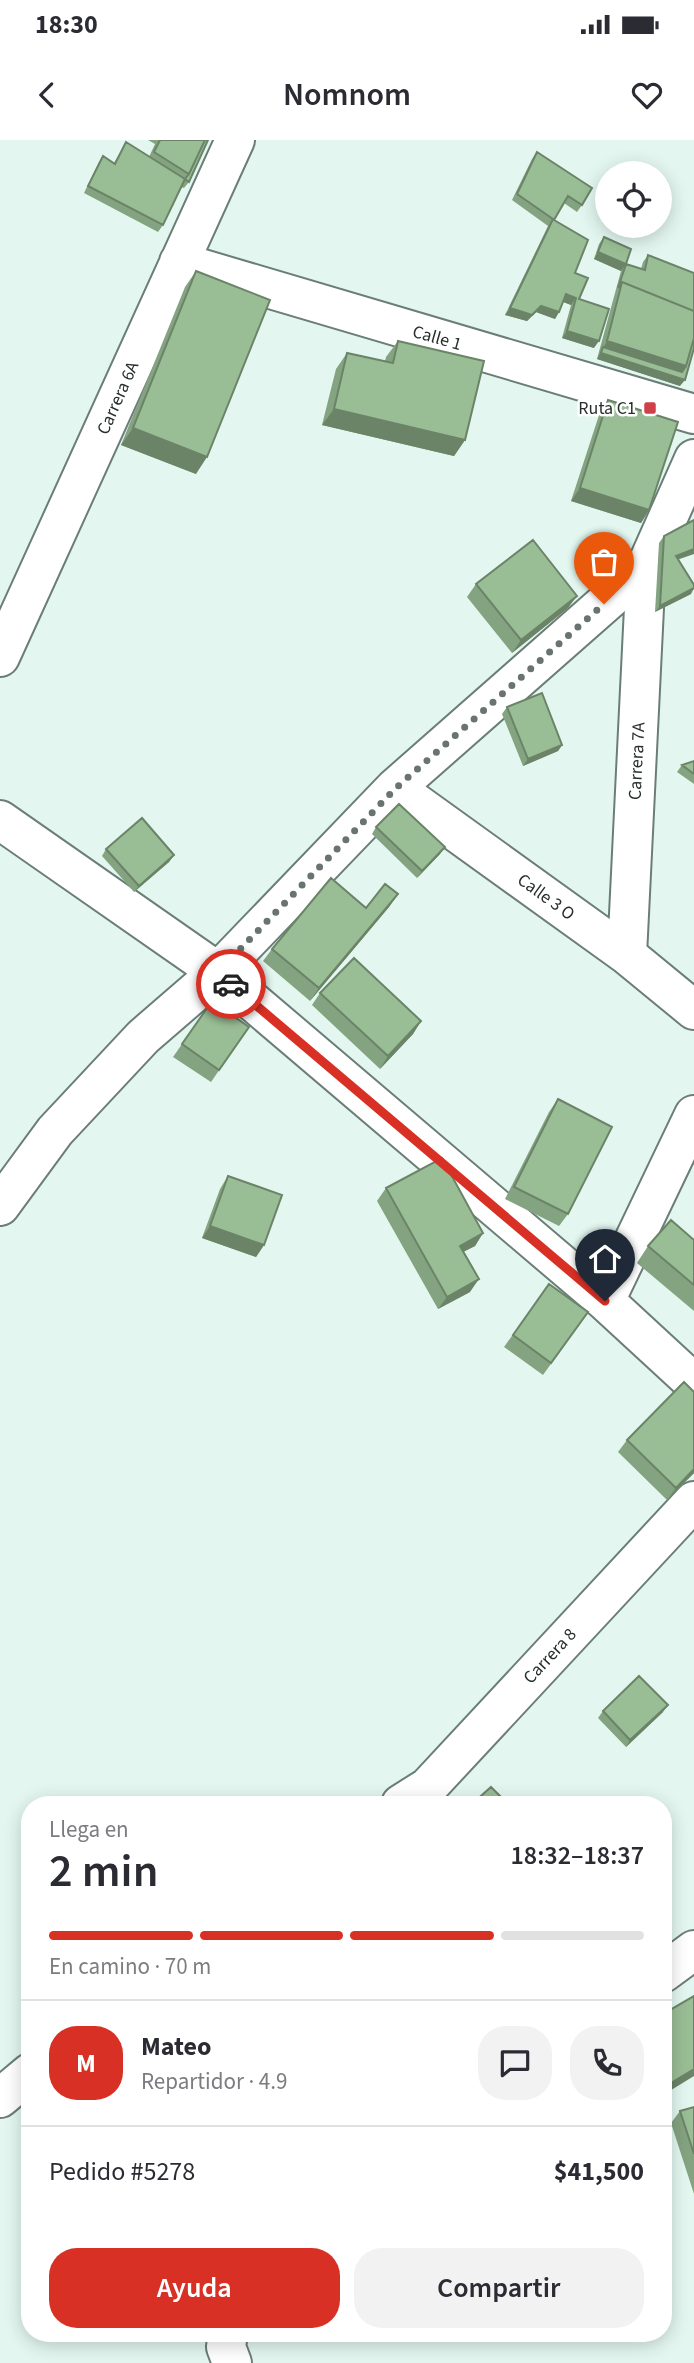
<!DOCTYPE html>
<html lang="es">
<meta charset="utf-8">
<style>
:root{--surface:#fff;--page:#f2f2f3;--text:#2b2b33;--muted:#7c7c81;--line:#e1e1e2;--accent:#d93025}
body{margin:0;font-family:"Source Sans 3",sans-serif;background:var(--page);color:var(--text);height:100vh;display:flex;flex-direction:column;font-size:26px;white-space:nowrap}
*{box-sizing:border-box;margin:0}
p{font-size:23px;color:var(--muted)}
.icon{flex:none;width:38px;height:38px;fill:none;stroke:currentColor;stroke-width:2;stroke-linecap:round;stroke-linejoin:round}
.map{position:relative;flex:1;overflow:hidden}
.drawer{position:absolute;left:21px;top:1656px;width:651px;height:546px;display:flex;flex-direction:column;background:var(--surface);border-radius:28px;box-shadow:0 4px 18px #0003}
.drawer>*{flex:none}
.tools{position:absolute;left:595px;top:21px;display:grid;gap:14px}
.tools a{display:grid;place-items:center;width:77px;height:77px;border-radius:50%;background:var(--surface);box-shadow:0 4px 18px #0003;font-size:35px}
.pin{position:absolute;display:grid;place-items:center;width:60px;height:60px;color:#fff;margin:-72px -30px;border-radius:50% 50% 50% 0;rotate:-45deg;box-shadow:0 0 7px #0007}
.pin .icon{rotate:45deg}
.courier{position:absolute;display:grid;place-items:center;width:70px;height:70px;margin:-35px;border:5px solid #d93025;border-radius:50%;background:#fff;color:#222;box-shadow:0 2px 9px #0007}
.summary em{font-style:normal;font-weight:600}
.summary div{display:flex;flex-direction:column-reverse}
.summary{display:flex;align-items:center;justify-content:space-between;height:119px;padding:0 28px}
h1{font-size:46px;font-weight:600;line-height:52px}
.bar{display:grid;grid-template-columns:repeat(4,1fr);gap:10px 7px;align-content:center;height:84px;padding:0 28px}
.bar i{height:9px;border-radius:5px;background:var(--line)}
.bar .current{background:var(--accent)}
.bar p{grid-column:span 4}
.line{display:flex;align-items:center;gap:18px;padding:0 28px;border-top:2px solid var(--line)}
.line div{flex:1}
.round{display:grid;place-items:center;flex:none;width:74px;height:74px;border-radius:28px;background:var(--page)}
.action{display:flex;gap:14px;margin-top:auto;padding:14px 28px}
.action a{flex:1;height:80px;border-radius:28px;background:var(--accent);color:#fff;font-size:28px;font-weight:600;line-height:80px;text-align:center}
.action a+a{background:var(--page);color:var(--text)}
.status{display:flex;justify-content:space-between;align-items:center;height:49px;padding:0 35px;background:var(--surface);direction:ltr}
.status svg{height:19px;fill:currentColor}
header{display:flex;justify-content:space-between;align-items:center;height:91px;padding:0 28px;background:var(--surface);font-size:32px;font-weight:600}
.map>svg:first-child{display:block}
</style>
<div class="status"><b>18:30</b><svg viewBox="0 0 49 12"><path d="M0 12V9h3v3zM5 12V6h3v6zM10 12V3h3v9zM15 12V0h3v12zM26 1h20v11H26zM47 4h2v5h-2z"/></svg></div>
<header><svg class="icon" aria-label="back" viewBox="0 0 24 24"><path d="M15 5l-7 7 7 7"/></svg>Nomnom<svg class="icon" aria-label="heart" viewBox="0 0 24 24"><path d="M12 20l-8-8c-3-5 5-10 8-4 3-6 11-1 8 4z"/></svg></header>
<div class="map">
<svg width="694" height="2223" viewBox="0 0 694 2223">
<rect width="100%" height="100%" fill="#e3f7f0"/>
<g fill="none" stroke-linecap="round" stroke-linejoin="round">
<defs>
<path id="minor" d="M 179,122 L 694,274
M 0,517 L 235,0
M 395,648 L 627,815 L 694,870
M 0,680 L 218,832 L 605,1161 L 694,1243
M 627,815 L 646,427
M 0,1066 L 55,991 L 143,897 L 218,832 L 395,648 L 646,427 L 694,319
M 605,1161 L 694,975
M 401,1664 L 428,1647 L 694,1361
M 663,1833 L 694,1810
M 0,1958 L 30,1933
M 228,2193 L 226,2207 L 232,2223"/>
</defs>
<use href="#minor" stroke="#6b7d77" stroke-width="42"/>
<use href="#minor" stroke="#fff" stroke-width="38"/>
</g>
<path fill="#84a380" d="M 148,0 L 208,0 L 189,42 L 184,48 L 181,47 L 163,85 L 158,92 L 84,53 L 99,22 L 103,16 L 114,23 L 126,2 L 149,17 L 155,4 Z
M 537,12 L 582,65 L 577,72 L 564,63 L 554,80 L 575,133 L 579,159 L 594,208 L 562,198 L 571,165 L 563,162 L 559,172 L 555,179 L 536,172 L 527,181 L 505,175 L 548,86 L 512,60 L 532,19 Z
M 604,97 L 626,124 L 641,129 L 643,122 L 648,115 L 680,246 L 597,219 L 621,131 L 594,119 L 599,104 Z
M 196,131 L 196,334 L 121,305 L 185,147 Z
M 398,201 L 465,300 L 454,316 L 322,285 L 336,229 L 347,213 L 385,221 L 386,217 Z
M 608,260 L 649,370 L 641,383 L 571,361 L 600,272 Z
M 664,396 L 679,420 L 691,454 L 655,472 L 659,403 Z
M 476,444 L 568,468 L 512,513 L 467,457 Z
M 507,567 L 562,605 L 558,611 L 523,626 L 502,574 Z
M 694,621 L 694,644 L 677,632 L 682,625 Z
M 376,687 L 440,714 L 417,738 L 372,694 Z
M 106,709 L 174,715 L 169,722 L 134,752 L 102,716 Z
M 398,754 L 389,767 L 310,861 L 263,821 L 272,809 Z
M 320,853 L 421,881 L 413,894 L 380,929 L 312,865 Z
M 212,861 L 249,887 L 211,942 L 173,917 Z
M 558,959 L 568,1074 L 559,1086 L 505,1059 L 549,972 Z
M 228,1036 L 264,1105 L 256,1117 L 202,1098 L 220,1049 Z
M 386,1048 L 483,1093 L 475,1106 L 463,1112 L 470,1152 L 438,1169 L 377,1061 Z
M 694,1100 L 694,1171 L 637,1123 L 648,1106 Z
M 549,1144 L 588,1172 L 543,1235 L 504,1207 Z
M 694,1252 L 694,1333 L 667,1360 L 618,1312 L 627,1300 Z
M 603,1571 L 663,1572 L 626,1607 L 598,1578 Z
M 694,1967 L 694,2054 L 671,1983 L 680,1971 Z"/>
<path fill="#6b8468" d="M 598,112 L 626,124 L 621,131 L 594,119 Z
M 566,154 L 576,158 L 571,165 L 561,161 Z
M 541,166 L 559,172 L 555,179 L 536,172 L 527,181 L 505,175 L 510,168 Z
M 567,191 L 599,201 L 594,208 L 562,198 Z
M 607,201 L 686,226 L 685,240 L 680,246 L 597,219 Z
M 334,269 L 465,300 L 454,316 L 322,285 Z
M 133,288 L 207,317 L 196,334 L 121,305 Z
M 580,348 L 649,370 L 641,383 L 571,361 Z
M 694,409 L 694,414 L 671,422 L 676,416 Z
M 694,448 L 691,454 L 655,472 L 660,466 Z
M 577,456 L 568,468 L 512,513 L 521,500 Z
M 562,605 L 558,611 L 523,626 L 528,619 Z
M 445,707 L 440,714 L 417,738 L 422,731 Z
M 174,715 L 169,722 L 134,752 L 139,746 Z
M 398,754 L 389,767 L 310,861 L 319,848 Z
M 421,881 L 413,894 L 380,929 L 388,916 Z
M 210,1086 L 264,1105 L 256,1117 L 202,1098 Z
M 483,1093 L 475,1106 L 451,1118 L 460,1106 Z
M 479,1139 L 470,1152 L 438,1169 L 447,1157 Z
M 694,1329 L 694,1333 L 667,1360 L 676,1348 Z
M 668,1565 L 663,1572 L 626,1607 L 630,1600 Z
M 694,1929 L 694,1936 L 663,1955 L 663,1950 L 666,1946 Z"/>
<path fill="#99bd95" stroke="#6b8468" stroke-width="2" d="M 160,0 L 205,0 L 189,34 L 154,12 Z
M 205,0 L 208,0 L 189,42 L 185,39 L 189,34 Z
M 126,2 L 185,39 L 163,85 L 88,46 L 103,16 L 115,24 Z
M 537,12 L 592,48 L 582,65 L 568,56 L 554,80 L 588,100 L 575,133 L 588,138 L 579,159 L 609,169 L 599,201 L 567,191 L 576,158 L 566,154 L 559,172 L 541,166 L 532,175 L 510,168 L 553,79 L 517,54 Z
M 604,97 L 631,109 L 626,124 L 645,130 L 648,115 L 694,133 L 694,171 L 622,142 L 618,148 L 626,124 L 598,112 Z
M 196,131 L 270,160 L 207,317 L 133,288 Z
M 622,142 L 694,171 L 694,198 L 686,226 L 607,201 Z
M 694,198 L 694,208 L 685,240 L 601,213 L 603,207 L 682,232 L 686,226 Z
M 398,201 L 484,221 L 465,300 L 334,269 L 347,213 L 393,223 Z
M 608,260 L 678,282 L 649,370 L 580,348 Z
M 694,380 L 694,409 L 676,416 L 694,445 L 694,448 L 660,466 L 664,396 Z
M 533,400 L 577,456 L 521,500 L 476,444 Z
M 542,553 L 562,605 L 528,619 L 507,567 Z
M 694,621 L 694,634 L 682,625 Z
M 399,664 L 445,707 L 422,731 L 376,687 Z
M 142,678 L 174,715 L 139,746 L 106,709 Z
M 331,738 L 366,768 L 385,744 L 398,754 L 319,848 L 272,809 Z
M 354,818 L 421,881 L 388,916 L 320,853 Z
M 212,861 L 249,887 L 219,930 L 182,904 Z
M 558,959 L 612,987 L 568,1074 L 514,1047 Z
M 442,1018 L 483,1093 L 460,1106 L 479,1139 L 447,1157 L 386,1048 Z
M 228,1036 L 282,1055 L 264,1105 L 210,1086 Z
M 671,1080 L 694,1100 L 694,1145 L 648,1106 Z
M 549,1144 L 588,1172 L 551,1223 L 513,1195 Z
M 684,1242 L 694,1252 L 694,1329 L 676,1348 L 627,1300 Z
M 639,1536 L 668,1565 L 630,1600 L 603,1571 Z
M 491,1647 L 508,1664 L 472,1664 Z
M 694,1856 L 694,1929 L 666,1946 L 663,1942 L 663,1874 Z
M 694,1967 L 694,2014 L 680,1971 Z"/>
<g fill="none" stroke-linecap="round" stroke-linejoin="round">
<path stroke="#697471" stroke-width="7" stroke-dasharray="0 12.6" d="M 231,844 L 218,832 L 396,648 L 604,464"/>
<path stroke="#d93025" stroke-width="9" d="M 231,844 L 605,1161"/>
</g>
<rect fill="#d04048" stroke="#fff" stroke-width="2.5" x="643" y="261" width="14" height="14" rx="3.5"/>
<g text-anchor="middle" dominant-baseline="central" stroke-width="5" stroke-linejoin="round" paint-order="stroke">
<g font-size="18" fill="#272e2c" stroke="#fff">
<text transform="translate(437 198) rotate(16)">Calle 1</text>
<text transform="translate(118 258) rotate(-66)">Carrera 6A</text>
<text transform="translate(637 621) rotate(-87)">Carrera 7A</text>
<text transform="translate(546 757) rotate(36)">Calle 3 O</text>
<text transform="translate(550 1516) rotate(-47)">Carrera 8</text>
</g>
<g font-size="18" fill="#272e2c" stroke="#fff" text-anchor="end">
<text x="636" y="268">Ruta C1</text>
</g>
</g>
</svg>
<div class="tools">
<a><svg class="icon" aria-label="locate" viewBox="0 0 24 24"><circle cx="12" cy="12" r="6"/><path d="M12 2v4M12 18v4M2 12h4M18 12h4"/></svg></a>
</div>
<div class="pin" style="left:604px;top:464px;background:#ea580c"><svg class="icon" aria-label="bag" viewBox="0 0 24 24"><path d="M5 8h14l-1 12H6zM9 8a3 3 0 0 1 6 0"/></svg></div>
<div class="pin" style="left:605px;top:1161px;background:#1f2937"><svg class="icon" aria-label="home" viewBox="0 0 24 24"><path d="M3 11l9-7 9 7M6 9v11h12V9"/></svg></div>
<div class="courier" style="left:231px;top:844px"><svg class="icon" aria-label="car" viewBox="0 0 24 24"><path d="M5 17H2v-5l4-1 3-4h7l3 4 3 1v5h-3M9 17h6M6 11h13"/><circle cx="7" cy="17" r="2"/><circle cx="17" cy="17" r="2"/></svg></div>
<section class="drawer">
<div class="summary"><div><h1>2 min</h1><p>Llega en</p></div><em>18:32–18:37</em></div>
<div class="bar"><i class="current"></i><i class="current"></i><i class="current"></i><i></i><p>En camino · 70 m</p></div>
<div class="line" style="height:126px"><b class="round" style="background:var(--accent);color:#fff">M</b><div><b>Mateo</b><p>Repartidor · 4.9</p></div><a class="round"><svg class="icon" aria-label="chat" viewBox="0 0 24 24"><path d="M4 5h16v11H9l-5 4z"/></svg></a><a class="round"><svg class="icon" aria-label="phone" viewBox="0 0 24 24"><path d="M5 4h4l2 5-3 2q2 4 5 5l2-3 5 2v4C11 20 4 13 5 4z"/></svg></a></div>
<div class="line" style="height:91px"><div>Pedido #5278</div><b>$41,500</b></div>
<div class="action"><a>Ayuda</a><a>Compartir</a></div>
</section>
</div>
